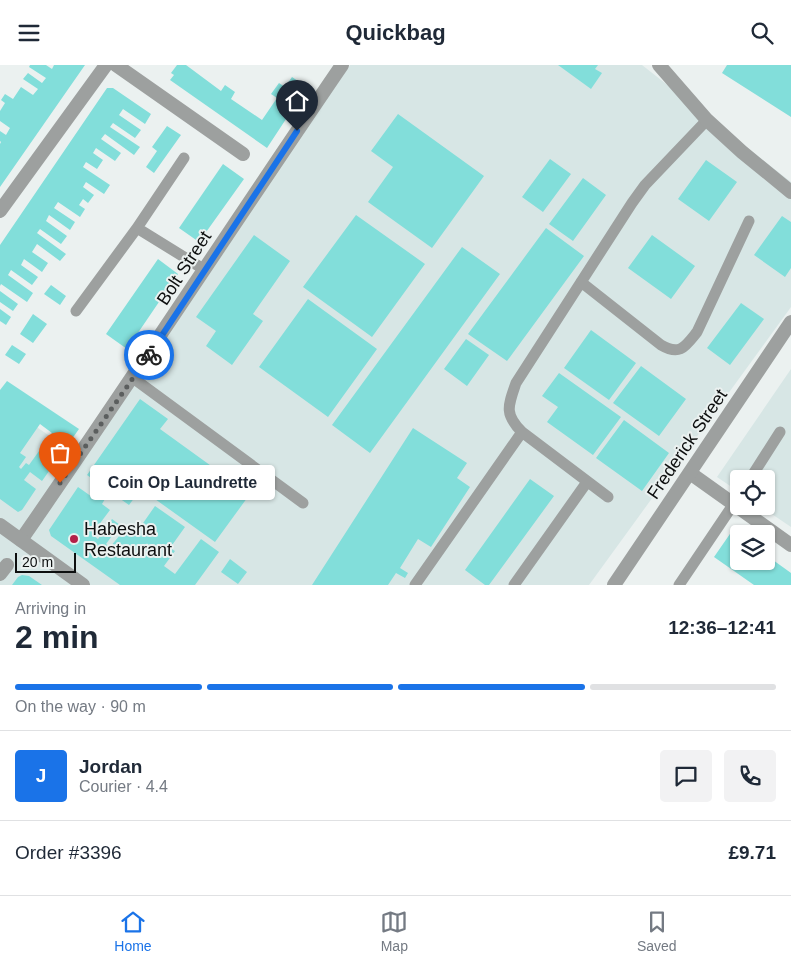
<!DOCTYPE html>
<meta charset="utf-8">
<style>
:root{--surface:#fff;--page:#f2f2f3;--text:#1f2937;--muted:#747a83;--line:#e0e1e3;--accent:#1a73e8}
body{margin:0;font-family:Arial,sans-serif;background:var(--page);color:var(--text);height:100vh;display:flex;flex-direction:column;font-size:19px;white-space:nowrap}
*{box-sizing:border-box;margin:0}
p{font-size:16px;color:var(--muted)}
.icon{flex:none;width:28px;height:28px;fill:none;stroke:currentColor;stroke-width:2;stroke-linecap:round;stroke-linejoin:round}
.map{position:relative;height:520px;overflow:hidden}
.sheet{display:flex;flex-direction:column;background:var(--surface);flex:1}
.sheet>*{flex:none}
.fabs{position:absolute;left:730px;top:405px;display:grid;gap:10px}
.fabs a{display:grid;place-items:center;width:45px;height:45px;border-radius:5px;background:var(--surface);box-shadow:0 1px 4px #0004;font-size:25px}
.scale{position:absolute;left:15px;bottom:12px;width:61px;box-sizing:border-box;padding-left:5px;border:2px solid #0d0f0f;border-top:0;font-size:14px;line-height:18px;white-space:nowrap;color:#0d0f0f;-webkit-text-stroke:4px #ebf1f0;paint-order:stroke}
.pin{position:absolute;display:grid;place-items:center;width:42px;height:42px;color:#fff;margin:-51px -21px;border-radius:50% 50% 50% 0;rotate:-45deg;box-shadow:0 0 5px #0007}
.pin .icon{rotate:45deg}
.courier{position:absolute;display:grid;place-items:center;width:50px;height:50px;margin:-25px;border:4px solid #1a73e8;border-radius:50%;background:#fff;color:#222;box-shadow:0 1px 6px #0007}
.bubble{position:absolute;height:35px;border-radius:5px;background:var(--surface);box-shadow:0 1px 4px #0004;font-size:16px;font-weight:800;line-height:35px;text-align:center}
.summary em{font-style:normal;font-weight:800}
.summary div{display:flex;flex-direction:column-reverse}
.summary{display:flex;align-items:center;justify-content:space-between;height:85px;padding:0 15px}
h1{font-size:32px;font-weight:800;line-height:38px}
.bar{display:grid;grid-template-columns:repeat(4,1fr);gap:8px 5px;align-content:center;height:60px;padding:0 15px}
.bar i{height:6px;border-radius:4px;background:var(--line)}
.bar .on{background:var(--accent)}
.bar p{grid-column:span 4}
.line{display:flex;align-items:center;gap:12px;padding:0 15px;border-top:1px solid var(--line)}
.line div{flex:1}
.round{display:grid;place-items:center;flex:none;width:52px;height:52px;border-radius:5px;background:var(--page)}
header{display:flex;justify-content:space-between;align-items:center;height:65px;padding:0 15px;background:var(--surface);font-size:22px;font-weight:800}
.tab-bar{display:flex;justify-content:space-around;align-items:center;height:70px;border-top:1px solid var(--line);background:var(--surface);font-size:14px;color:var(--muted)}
.tab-bar a{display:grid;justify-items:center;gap:2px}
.tab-bar .on{color:var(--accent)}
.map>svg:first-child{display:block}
</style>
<header><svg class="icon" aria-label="menu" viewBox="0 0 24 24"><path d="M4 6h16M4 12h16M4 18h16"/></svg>Quickbag<svg class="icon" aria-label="search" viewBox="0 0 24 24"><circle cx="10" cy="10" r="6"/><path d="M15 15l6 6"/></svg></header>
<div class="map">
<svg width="791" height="520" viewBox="0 0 791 520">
<rect width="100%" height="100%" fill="#ebf1f0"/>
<path fill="#d7e6e5" d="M 350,0 L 642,0 L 791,117 L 791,242 L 589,520 L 0,520 L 0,337 L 79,391 Z
M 791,304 L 791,462 L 760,441 L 766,441 L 766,414 L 739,414 L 739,427 L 717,412 Z"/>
<path fill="#82deda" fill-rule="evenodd" d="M 30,0 L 46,0 L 52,4 L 54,0 L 85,0 L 0,122 L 0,79 L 1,77 L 0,76 L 0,66 L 6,70 L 10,63 L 0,56 L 0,46 L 5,38 L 1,35 L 5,29 L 13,34 L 21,22 L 33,30 L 38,24 L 23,14 L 28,8 L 42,18 L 46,13 L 29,2 Z
M 177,0 L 186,0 L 221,26 L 225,20 L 235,27 L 231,34 L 262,55 L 277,33 L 271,29 L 279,18 L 285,22 L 292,12 L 307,22 L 267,83 L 170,15 L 174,10 L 171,8 Z
M 558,0 L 598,0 L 595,4 L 602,8 L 591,24 Z
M 727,0 L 791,0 L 791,52 L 722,8 Z
M 107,23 L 113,23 L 151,49 L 145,59 L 123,44 L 119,50 L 141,65 L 135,73 L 113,58 L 110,62 L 140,82 L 134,90 L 105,69 L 101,74 L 121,88 L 115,96 L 96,83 L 93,88 L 103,95 L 97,104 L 86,97 L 83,102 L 110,120 L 104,129 L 86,117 L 83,122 L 94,130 L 88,138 L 83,134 L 79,140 L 85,144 L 80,152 L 58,137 L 54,143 L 75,157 L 70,165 L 49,150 L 46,156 L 67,171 L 61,179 L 40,164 L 37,168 L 66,189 L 60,196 L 37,179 L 32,187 L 48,198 L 42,207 L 24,194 L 21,200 L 38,212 L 32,220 L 11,205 L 8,210 L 33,228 L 27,237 L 1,219 L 0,221 L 0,180 Z
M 398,49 L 484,111 L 432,183 L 368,137 L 393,102 L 371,86 Z
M 167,61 L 181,70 L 154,108 L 146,102 L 157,86 L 152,82 Z
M 550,94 L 571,109 L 543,147 L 522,132 Z
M 706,95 L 737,117 L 709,156 L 678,134 Z
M 223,99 L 244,114 L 199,177 L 179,163 Z
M 583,113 L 606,130 L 573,176 L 549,159 Z
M 356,150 L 425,199 L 372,272 L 303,222 Z
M 782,151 L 791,157 L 791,203 L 785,212 L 754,190 Z
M 546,163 L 584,191 L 507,296 L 468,269 Z
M 254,170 L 290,196 L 253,249 L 263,256 L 232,300 L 206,281 L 216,266 L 196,252 Z
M 652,170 L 695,201 L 671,234 L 628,203 Z
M 462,182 L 500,209 L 370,388 L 332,360 Z
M 158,194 L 178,209 L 127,284 L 106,269 Z
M 51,220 L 66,231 L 60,240 L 44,229 Z
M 0,226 L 18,239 L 13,246 L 0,237 Z
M 308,234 L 377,284 L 328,352 L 259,302 Z
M 741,238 L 764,254 L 730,300 L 707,283 Z
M 0,244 L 11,252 L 6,260 L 0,256 Z
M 33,249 L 47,259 L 33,278 L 20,269 Z
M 591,265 L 636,298 L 609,335 L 564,303 Z
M 466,274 L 489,290 L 467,321 L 444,304 Z
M 12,280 L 26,289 L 19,299 L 5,290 Z
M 641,301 L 686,334 L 659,371 L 613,338 Z
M 559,308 L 621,352 L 593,390 L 547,357 L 558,342 L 542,331 Z
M 7,316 L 79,364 L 42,416 L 30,407 L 24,415 L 36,424 L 22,445 L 18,447 L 0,434 L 0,325 ZM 40,359 L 52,368 L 29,400 L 26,398 L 21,404 L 19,402 L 26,392 L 20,388 Z
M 140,334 L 168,354 L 160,364 L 250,429 L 215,477 L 134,419 L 131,424 L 112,410 L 104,422 L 87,410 Z
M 624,355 L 669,388 L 642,426 L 596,393 Z
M 413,363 L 467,398 L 457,413 L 470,422 L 431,482 L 418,474 L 400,503 L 408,508 L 405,513 L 396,508 L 388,520 L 312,520 Z
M 530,414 L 554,431 L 489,520 L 485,520 L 465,505 Z
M 78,422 L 95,434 L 98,429 L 105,434 L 102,439 L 110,445 L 92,469 L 98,474 L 112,454 L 120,460 L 106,479 L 110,482 L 125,464 L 134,471 L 155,441 L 185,462 L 170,483 L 175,486 L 164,501 L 175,509 L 201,474 L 219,487 L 195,520 L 120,520 L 51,471 L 49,465 Z
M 125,424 L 135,432 L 129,440 L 119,433 Z
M 732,466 L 739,470 L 739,496 L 766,496 L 766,490 L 791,508 L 791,520 L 754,520 L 714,492 Z
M 230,494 L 247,507 L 238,519 L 221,507 Z
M 22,510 L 29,511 L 42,520 L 12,520 L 18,512 Z"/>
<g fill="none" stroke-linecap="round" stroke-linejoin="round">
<path stroke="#9da09f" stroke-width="11" d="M 137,163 L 184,93
M 581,217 L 661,280 C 680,291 685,282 697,267 L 749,156
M 76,246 L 137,163 L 205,205
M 133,313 L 303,438
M 750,414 L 780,367
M 608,432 L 522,367 C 504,349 508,341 516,318 L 632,138 L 645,120 L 707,55
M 415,520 L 522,367
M 514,520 L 587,417
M 679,520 L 739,431"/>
<path stroke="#9da09f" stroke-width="14" d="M 116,0 L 243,89
M 659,0 L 707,55 L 742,87 L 791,127
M 0,146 L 106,0
M 690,408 L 791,480
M 21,475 C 130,318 234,158 342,0
M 0,509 L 7,500"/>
<path stroke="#9da09f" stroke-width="14" d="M 0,460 L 83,520
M 614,520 L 791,257"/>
</g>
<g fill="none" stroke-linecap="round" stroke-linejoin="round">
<path stroke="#5b5e5e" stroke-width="5" stroke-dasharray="0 9" d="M 60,418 L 149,290"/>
<path stroke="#1a73e8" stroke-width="6" d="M 149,290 L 297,66"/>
</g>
<circle fill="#b32149" stroke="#ebf1f0" stroke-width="2" cx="74" cy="474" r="5"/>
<g text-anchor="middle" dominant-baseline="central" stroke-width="4" stroke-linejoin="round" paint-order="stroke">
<g font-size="18" fill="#0d0f0f" stroke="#ebf1f0">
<text transform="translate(184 203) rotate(-57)">Bolt Street</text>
<text transform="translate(687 379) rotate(-56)">Frederick Street</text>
</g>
<g font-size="18" fill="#0d0f0f" stroke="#ebf1f0" text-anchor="start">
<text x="84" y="464">Habesha<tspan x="84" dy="21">Restaurant</tspan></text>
</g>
</g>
</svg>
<div class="fabs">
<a><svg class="icon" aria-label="locate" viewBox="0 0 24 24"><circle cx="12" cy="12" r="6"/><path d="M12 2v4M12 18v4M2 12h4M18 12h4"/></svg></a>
<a><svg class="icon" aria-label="layers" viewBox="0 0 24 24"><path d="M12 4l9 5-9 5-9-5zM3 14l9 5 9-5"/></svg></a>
</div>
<div class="scale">20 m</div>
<div class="pin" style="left:60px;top:418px;background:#ea580c"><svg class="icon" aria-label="bag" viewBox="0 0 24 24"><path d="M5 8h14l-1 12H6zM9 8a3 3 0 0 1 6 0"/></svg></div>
<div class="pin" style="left:297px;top:66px;background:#1f2937"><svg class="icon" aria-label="home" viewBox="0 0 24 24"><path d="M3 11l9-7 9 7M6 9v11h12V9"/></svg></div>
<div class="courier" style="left:149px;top:290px"><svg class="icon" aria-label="bike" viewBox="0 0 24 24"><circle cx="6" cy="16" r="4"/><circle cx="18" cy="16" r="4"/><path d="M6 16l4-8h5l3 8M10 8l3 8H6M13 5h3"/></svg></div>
<div class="bubble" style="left:90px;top:400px;width:185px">Coin Op Laundrette</div>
</div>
<section class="sheet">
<div class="summary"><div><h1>2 min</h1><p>Arriving in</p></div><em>12:36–12:41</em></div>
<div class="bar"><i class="on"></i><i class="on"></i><i class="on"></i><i></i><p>On the way · 90 m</p></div>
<div class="line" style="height:90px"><b class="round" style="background:var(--accent);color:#fff">J</b><div><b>Jordan</b><p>Courier · 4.4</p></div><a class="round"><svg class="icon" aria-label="chat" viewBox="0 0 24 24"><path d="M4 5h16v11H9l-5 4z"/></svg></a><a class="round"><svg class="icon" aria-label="phone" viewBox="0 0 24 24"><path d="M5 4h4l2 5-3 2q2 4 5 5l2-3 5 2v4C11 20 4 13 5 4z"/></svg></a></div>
<div class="line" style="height:65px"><div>Order #3396</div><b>£9.71</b></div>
</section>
<nav class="tab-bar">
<a class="on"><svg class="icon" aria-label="home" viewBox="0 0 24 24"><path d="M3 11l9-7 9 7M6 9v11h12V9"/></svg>Home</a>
<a><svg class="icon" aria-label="map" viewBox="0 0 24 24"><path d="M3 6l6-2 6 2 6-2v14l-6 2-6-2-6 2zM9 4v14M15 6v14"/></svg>Map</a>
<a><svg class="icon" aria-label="saved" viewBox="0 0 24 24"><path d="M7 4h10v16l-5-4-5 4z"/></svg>Saved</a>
</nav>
